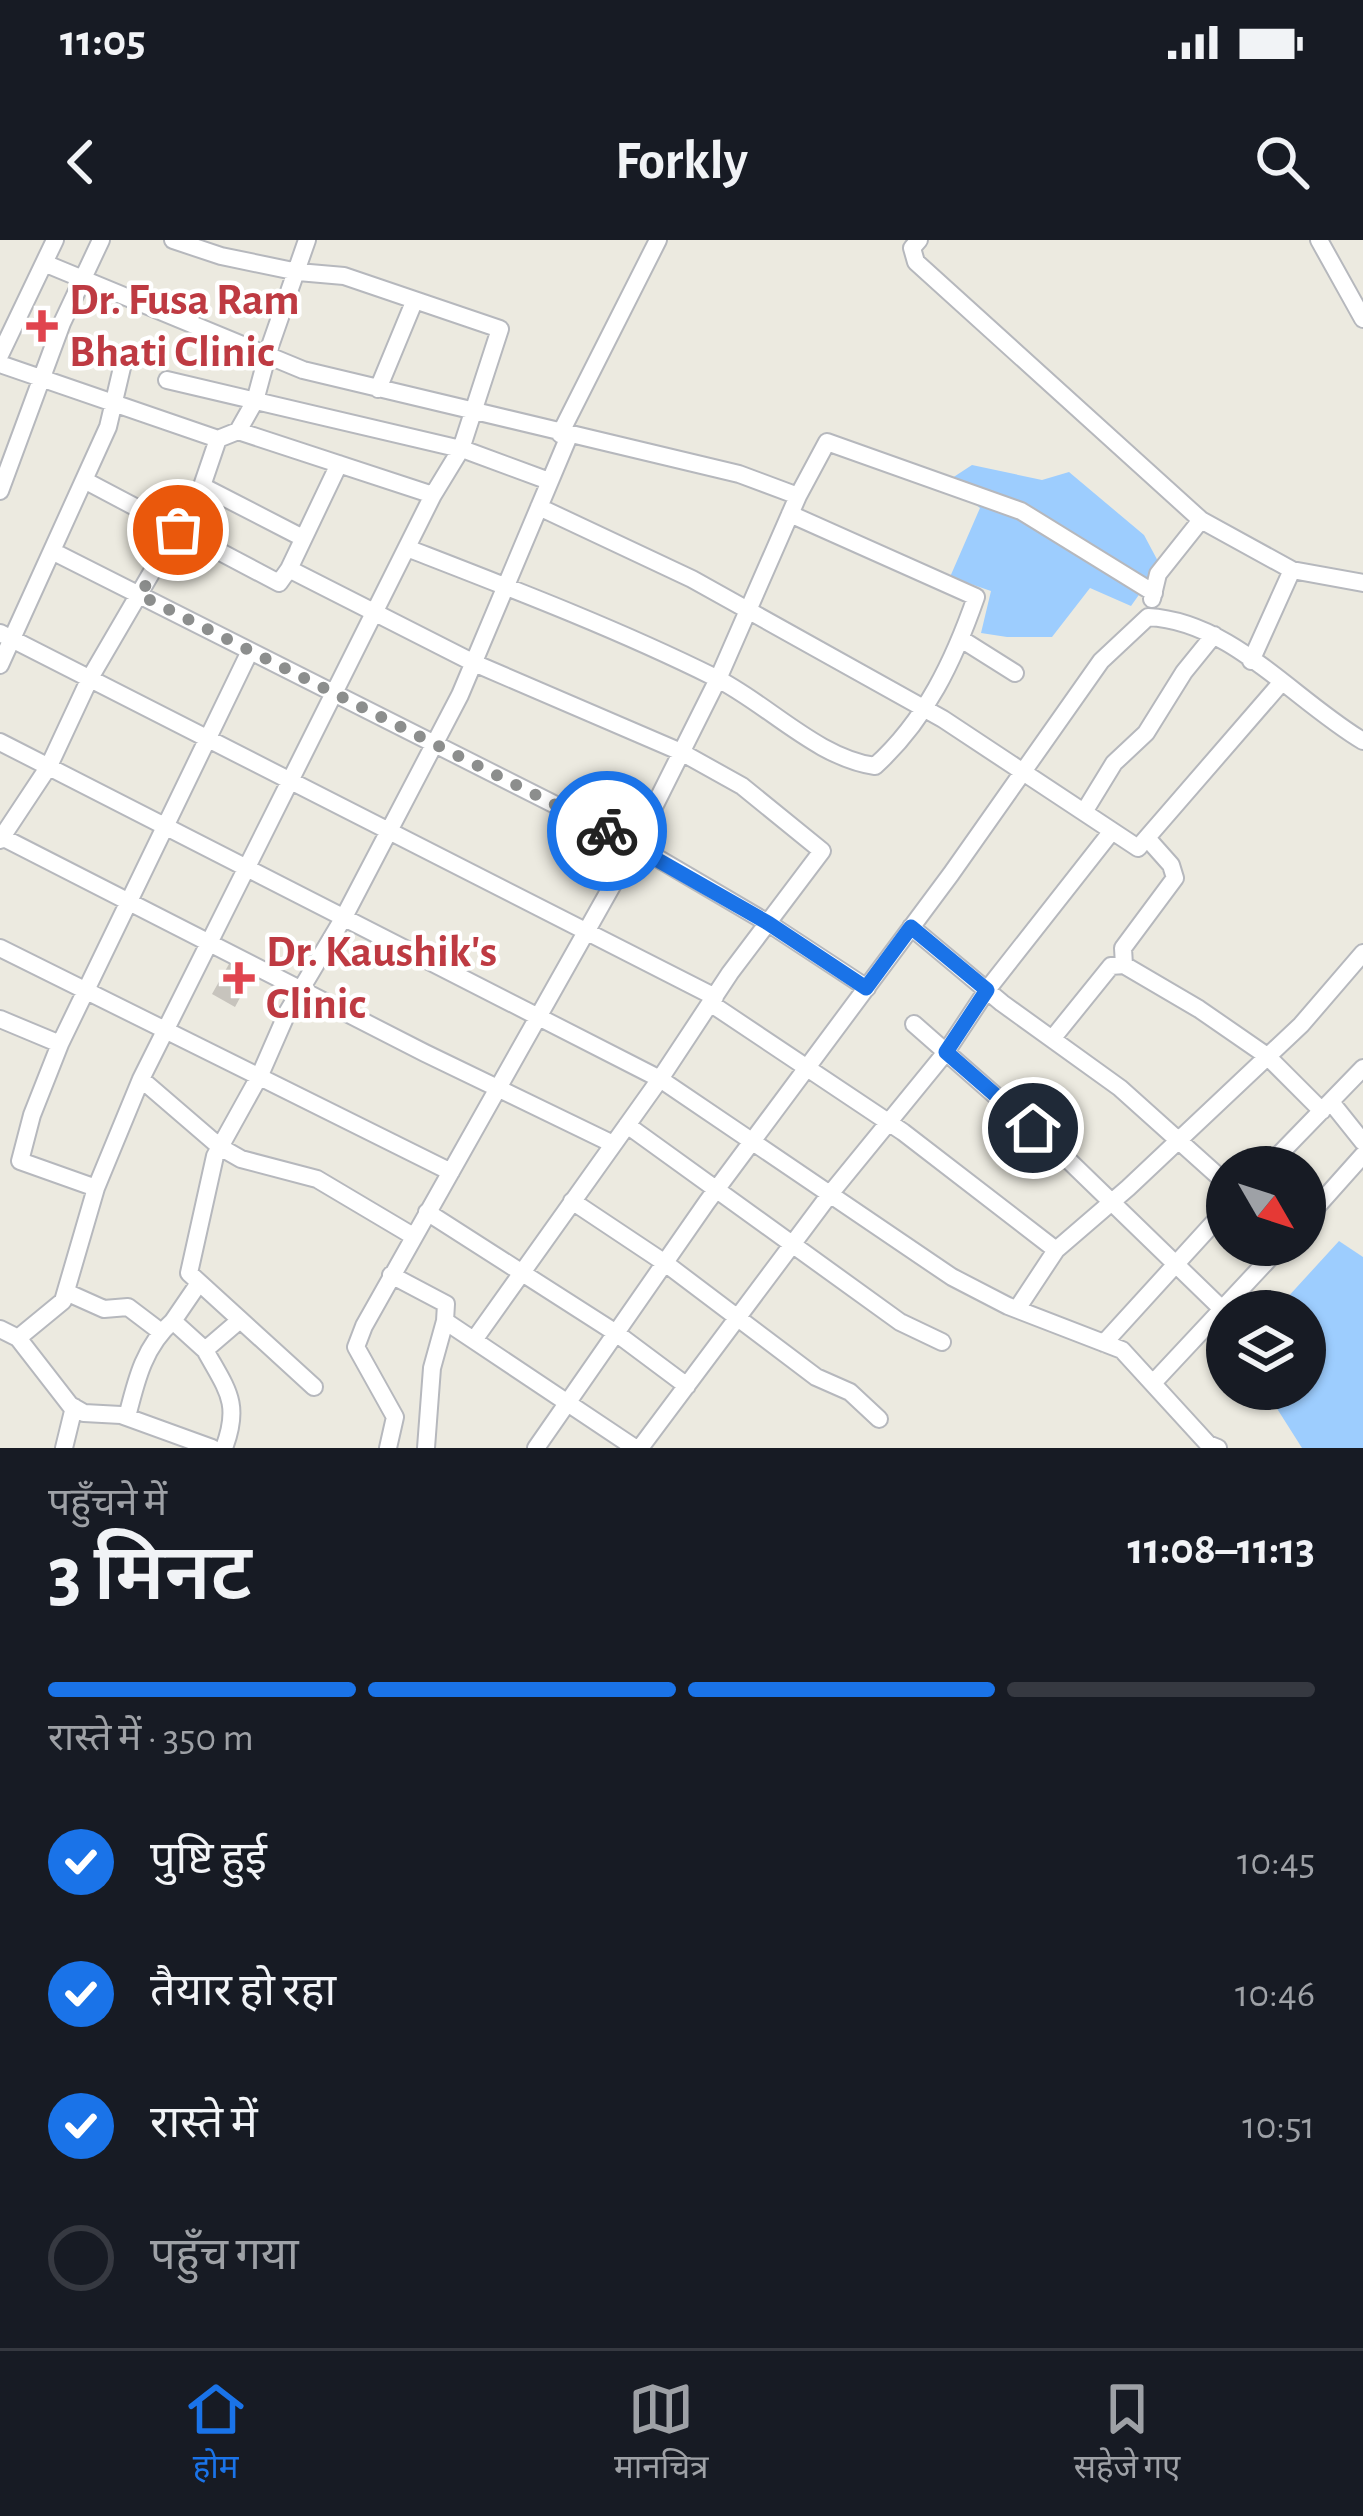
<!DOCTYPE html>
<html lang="hi">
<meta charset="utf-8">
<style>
:root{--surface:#171b24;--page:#20242c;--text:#f1f3f6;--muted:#9ea1a6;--line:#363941;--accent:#1a73e8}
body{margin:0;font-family:"Alegreya Sans","Noto Sans Devanagari",sans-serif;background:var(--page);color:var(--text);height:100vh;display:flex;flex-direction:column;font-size:45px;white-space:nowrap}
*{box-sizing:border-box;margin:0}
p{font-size:39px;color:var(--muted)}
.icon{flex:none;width:66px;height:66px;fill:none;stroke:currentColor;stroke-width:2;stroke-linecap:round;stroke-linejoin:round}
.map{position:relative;height:1208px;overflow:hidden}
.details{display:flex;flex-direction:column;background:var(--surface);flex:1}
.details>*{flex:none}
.needle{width:78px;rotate:129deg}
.tools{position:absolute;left:1206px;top:906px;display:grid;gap:24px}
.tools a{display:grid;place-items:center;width:120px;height:120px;border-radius:50%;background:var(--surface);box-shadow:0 3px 9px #0004;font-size:60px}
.pin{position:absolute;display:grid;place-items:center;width:102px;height:102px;color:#fff;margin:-51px;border:6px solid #fff;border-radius:50%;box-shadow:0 3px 12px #0007}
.courier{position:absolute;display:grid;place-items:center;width:120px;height:120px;margin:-60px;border:9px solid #1a73e8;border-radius:50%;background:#fff;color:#222;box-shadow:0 3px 15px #0007}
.summary em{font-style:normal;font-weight:600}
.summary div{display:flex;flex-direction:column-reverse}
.summary{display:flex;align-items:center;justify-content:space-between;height:204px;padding:0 48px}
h1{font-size:78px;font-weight:600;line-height:90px}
.bar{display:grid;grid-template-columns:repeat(4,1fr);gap:18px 12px;align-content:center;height:144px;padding:0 48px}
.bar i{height:15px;border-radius:9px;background:var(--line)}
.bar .on{background:var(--accent)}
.bar p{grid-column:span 4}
ol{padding:0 48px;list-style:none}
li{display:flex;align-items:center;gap:36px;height:132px}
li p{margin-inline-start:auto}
li .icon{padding:12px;border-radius:50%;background:var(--accent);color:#fff;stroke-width:4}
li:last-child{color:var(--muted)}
li i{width:66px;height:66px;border:6px solid var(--line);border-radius:50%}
.status{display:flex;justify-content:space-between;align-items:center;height:84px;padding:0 60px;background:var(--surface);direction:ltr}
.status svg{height:33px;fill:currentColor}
header{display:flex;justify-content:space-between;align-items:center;height:156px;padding:0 48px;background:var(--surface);font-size:54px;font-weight:600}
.menu{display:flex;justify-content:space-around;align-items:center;height:168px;border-top:3px solid var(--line);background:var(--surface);font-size:33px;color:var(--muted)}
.menu a{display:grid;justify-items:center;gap:6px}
.menu .on{color:var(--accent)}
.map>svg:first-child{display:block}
</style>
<div class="status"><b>11:05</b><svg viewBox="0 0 49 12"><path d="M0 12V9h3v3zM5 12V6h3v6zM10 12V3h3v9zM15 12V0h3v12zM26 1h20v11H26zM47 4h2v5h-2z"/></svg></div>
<header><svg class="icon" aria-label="back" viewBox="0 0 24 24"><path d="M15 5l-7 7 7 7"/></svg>Forkly<svg class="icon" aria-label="search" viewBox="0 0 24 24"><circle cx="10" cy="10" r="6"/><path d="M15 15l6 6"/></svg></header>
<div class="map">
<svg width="1363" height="1208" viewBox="0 0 1363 1208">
<rect width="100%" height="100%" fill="#eceae0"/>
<path fill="#9dcdfe" d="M 972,225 L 1042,240 L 1069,232 L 1144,295 L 1160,325 L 1131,366 L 1090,348 L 1052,397 L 1007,397 L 981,393 L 991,351 L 950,337 L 980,268 L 946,242 Z
M 1339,1001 L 1363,1017 L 1363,1208 L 1302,1208 L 1269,1156 L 1259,1149 L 1305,1149 L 1305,1071 L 1275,1071 Z"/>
<path fill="#c7c4bd" d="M 37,71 L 59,83 L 50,100 L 28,88 Z
M 233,717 L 255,730 L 235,767 L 212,754 Z"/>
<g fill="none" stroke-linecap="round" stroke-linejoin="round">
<defs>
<path id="minor" d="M 919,0 L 912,8 L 916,22 L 1201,280 L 1292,330
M 1319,0 L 1363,79
M 44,23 L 303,130 L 739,234 L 798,256 L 718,439 L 635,605 L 364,1086 L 356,1107 L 395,1177 L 388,1208
M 0,115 L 55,0
M 0,124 L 218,199 L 238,191 L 433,255
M 167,140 L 465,210 L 549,241
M 378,149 L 414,62
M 238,191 L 255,161 L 269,109 L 307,0
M 560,194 L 658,0
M 84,240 L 279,343 L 289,329 L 474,423 L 681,512 L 742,546 L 822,611 L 730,733 L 660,839 L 474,1100
M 202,246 L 301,297
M 0,251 L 62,83 L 101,0
M 798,256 L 827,202 L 1021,271 L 1154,353
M 539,267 L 692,339 L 943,479 L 1138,608 L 1281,443
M 407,308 C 510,348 615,388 714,437 C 767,463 817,518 875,526 C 926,480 954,420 976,357 L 790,274
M 52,311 L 635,605 L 768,683 L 867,748
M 289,329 L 339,224
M 1152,359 L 1158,334 L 1201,280
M 0,393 L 715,757
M 961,399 L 1015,433
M 1251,421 L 1292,330 L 1363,343
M 0,425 L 108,187 L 124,119
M 0,502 L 660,839 L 952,1037 L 1008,1066 L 1122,1110 L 1208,1204 L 1218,1208
M 1084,572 L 1114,523 L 1146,493 L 1184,432 L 1214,395
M 0,596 L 425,813 L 613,904
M 0,600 L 49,526 L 90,438 L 202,246 L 218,199
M 911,687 L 1002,763 L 1120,848 L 1227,944
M 0,708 L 451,932
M 1124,725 L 1123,708 L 1175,638 L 1171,625 L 1147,598
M 710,763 L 903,892 L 1056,1010
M 0,779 L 60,804
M 914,784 L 1062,914 L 1223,1070
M 1052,799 L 1111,726 L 1124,725 L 1199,769 L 1267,816 L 1322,871
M 141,839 L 220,907 L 241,919 L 317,939 L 413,996
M 1331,862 L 1363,902
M 627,885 L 900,1082 L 942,1102
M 1267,927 L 1363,828
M 96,948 L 20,921 L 32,875 L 60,804 L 250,411
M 572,961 L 665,1023 L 816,1137 L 850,1152 L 879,1179
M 427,972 L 616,1093 L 687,1146
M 1305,980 L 1363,915
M 391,1035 L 446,1064 L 445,1081 L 635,1208
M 66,1052 L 104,1069 L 128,1067 L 161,1092
M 1017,1069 L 1056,1010 L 1128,948 L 1301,785 L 1363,713
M 173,1081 L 199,1043
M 0,1089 L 18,1098 L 70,1165 L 84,1173 L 121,1175 L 212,1208
M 18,1098 L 63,1061 L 96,948 L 141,839 L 433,255 L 461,209 L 500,89 L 344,36 L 298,32 L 221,16 L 173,0
M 1104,1103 L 1227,968
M 205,1110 C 227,1150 241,1163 224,1208
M 1153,1143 L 1282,1005
M 314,1147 L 189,1033 L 215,916 L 260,835 L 288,771 L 344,677 L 460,455 L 569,196
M 127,1177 C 136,1141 144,1106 173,1081 L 205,1110 L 240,1080
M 64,1208 L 74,1167
M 426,1208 L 432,1128 L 445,1081
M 536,1208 L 707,962 L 951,634 L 1101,421 L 1148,377 C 1231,381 1294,460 1363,501
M 640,1208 L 830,954 L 946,812 L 987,750 L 1112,591"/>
</defs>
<use href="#minor" stroke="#b6b8bd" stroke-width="20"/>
<use href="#minor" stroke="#fff" stroke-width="16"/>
</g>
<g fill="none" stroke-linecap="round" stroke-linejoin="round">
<path stroke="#8c8e8d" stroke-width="12" stroke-dasharray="0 21.6" d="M 178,290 L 140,355 L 607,591"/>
<path stroke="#1a73e8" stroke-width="15" d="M 607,591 L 768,683 L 866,748 L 911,687 L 987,750 L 946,812 L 1033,888"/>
</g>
<g fill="#e0444e" stroke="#fff" stroke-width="4.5">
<path d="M36 68h12v12h12v12h-12v12h-12v-12h-12v-12h12z"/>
<path d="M233 720h12v12h12v12h-12v12h-12v-12h-12v-12h12z"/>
</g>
<g text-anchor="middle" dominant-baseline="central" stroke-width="9" stroke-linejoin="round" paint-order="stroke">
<g font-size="45" font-weight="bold" fill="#be3a42" stroke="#fff" text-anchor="start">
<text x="69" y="60">Dr. Fusa Ram<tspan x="69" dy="52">Bhati Clinic</tspan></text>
<text x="266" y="712">Dr. Kaushik's<tspan x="266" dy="52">Clinic</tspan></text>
</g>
</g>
</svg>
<div class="tools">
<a><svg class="needle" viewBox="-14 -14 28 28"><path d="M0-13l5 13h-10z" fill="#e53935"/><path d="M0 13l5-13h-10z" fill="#9ea1a6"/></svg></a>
<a><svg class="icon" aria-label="layers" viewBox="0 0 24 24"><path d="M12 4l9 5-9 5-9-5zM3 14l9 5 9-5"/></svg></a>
</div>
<div class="pin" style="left:178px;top:290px;background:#ea580c"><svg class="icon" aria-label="bag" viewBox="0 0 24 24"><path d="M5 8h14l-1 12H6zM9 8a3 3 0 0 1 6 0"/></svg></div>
<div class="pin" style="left:1033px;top:888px;background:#1f2937"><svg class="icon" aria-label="home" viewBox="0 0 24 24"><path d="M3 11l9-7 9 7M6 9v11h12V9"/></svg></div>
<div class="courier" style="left:607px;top:591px"><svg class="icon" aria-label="bike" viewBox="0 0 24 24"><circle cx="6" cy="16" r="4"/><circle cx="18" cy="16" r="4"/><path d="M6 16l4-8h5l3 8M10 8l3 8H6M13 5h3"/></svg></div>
</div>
<section class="details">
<div class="summary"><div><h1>3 मिनट</h1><p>पहुँचने में</p></div><em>11:08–11:13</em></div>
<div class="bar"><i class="on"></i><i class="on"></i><i class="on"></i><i></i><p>रास्ते में · 350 m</p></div>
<ol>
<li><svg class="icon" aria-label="check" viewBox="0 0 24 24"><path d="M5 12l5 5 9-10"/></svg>पुष्टि हुई<p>10:45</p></li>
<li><svg class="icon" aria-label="check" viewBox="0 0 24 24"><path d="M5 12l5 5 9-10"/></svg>तैयार हो रहा<p>10:46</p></li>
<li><svg class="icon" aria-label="check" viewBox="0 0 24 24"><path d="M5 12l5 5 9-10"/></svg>रास्ते में<p>10:51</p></li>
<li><i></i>पहुँच गया</li>
</ol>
</section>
<nav class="menu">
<a class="on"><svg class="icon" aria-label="home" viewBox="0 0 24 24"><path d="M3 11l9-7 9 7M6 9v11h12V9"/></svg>होम</a>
<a><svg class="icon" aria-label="map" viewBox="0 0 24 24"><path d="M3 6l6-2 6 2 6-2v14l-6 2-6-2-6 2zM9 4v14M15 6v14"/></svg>मानचित्र</a>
<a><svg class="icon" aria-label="saved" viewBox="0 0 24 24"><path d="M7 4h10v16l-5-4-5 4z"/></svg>सहेजे गए</a>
</nav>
